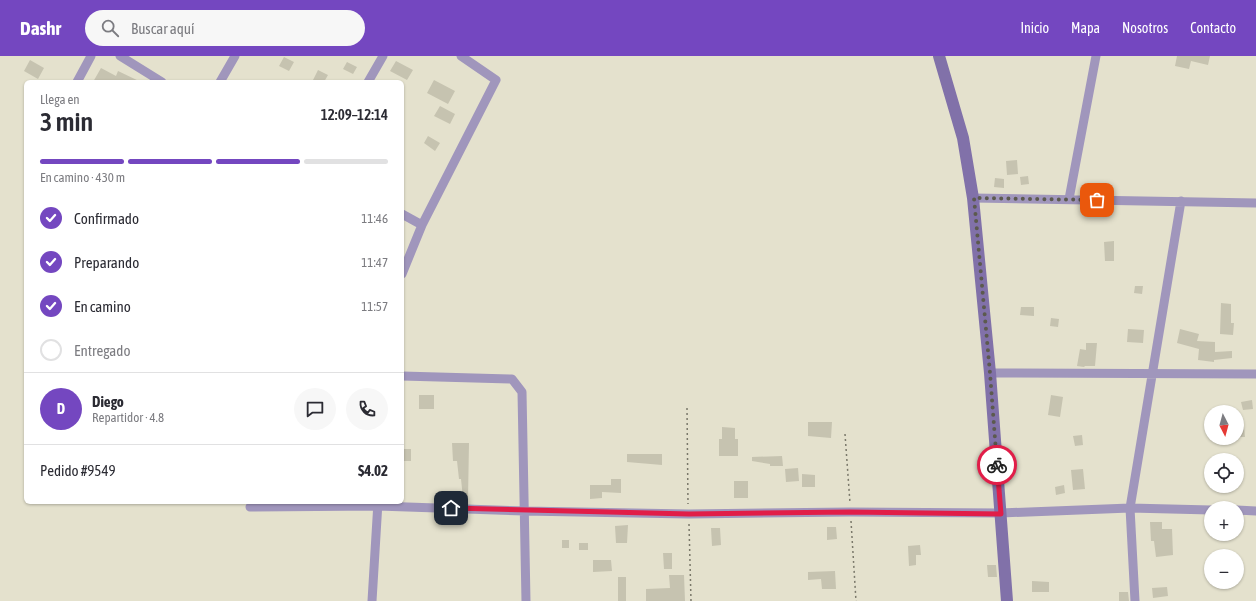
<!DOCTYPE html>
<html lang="es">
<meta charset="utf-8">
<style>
:root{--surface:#fff;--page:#f7f7f7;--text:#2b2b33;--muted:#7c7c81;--line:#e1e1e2;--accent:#7447c0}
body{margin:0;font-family:"Asap Condensed",sans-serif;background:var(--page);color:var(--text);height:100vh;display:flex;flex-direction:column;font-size:15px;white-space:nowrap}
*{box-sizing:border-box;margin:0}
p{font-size:13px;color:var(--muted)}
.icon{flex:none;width:22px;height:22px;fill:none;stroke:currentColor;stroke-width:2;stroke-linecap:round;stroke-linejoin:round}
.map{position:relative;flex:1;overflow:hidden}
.side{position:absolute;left:24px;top:24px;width:380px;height:424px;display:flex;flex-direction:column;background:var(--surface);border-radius:6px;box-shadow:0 1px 3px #0004}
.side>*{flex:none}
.needle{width:26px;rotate:174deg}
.tools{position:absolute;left:1204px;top:349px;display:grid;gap:8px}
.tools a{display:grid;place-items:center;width:40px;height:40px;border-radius:50%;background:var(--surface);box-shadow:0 1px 3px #0004;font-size:20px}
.pin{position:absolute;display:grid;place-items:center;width:34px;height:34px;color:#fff;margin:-17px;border-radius:8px;box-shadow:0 2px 6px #0006}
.courier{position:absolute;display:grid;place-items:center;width:40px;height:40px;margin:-20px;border:3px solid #e11d48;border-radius:50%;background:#fff;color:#222;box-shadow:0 1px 5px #0007}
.headline em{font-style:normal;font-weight:600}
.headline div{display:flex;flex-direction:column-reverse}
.headline{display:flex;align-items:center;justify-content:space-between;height:68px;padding:0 16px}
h1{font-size:26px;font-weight:600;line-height:30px}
.bar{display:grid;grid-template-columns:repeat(4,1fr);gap:6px 4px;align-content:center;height:48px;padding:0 16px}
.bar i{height:5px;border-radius:3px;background:var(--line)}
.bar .current{background:var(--accent)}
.bar p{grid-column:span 4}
.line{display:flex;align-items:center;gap:10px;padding:0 16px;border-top:1px solid var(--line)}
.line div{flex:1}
.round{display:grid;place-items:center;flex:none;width:42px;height:42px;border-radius:21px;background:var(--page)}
ol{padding:0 16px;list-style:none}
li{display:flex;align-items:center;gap:12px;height:44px}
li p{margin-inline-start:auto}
li .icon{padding:4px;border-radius:50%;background:var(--accent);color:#fff;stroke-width:4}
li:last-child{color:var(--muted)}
li i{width:22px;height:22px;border:2px solid var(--line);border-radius:50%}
header{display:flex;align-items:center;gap:24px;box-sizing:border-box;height:56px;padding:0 20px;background:var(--accent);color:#fff}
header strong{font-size:19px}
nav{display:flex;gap:22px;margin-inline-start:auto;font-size:14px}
.search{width:280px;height:36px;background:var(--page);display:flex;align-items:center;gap:10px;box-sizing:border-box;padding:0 14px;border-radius:22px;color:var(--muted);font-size:15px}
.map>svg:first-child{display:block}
</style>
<header>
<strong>Dashr</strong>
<div class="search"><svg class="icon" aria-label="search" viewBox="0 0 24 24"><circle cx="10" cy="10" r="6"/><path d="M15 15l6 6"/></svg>Buscar aquí</div>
<nav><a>Inicio</a><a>Mapa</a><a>Nosotros</a><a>Contacto</a></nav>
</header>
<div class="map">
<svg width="1256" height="545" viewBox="0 0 1256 545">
<rect width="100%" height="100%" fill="#e4e1cd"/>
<path fill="#c6c3b0" d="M 1177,0 L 1210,0 L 1208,9 L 1191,5 L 1189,13 L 1175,10 Z
M 284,1 L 294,6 L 289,15 L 279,10 Z
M 30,4 L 44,12 L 38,23 L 24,15 Z
M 396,5 L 413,14 L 407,24 L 390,15 Z
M 347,6 L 357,11 L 353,18 L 343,13 Z
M 101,12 L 116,20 L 118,15 L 141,26 L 93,26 Z
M 318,14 L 328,19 L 324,26 L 312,26 Z
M 434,24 L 455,35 L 448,48 L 427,37 Z
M 440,50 L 455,58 L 450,68 L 434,60 Z
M 428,80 L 440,87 L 435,95 L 424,87 Z
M 1017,104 L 1018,118 L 1007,119 L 1006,105 Z
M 1028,120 L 1029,128 L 1021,129 L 1020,121 Z
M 995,122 L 1004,123 L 1004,132 L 994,131 Z
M 1114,185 L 1114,205 L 1105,205 L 1104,186 Z
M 1135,230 L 1143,230 L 1142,238 L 1134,237 Z
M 1221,247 L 1231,248 L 1231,267 L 1234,267 L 1233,279 L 1220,278 Z
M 1021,251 L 1034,251 L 1034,260 L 1020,259 Z
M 1051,262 L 1059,263 L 1058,271 L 1050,270 Z
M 1128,273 L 1144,274 L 1143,287 L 1127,286 Z
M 1180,273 L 1199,278 L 1197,285 L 1215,286 L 1215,296 L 1232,295 L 1232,302 L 1214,304 L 1214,306 L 1198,304 L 1199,293 L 1177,287 Z
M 1086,287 L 1097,287 L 1095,310 L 1085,310 L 1084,311 L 1077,310 L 1080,293 L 1086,294 Z
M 419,339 L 434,339 L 434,353 L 419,353 Z
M 1051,339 L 1063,341 L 1060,361 L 1048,359 Z
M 1252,344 L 1253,353 L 1243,354 L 1241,346 Z
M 808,366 L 832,366 L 831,382 L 808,380 Z
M 722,371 L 735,372 L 735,383 L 738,383 L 738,400 L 719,400 L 719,383 L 722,383 Z
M 1244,371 L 1245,381 L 1237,381 L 1237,372 Z
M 1082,379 L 1083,389 L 1075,390 L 1073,380 Z
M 452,387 L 469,387 L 468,442 L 463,442 L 461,423 L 459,423 L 457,405 L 453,405 Z
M 402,393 L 411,393 L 411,405 L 402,405 Z
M 627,398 L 662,398 L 662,409 L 627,406 Z
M 782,400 L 783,410 L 770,410 L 770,408 L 752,405 L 752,401 Z
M 798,412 L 799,425 L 786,426 L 785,413 Z
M 1083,413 L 1085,433 L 1073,434 L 1071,414 Z
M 802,418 L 815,419 L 815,431 L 802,431 Z
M 611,423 L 621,423 L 621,437 L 602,436 L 602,442 L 590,443 L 590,429 L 611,429 Z
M 734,425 L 748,425 L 748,442 L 734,442 Z
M 1064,429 L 1065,437 L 1056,439 L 1055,431 Z
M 1150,466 L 1162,466 L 1162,473 L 1172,473 L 1173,499 L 1156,501 L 1154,485 L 1151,485 Z
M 628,469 L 627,487 L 616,487 L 615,470 Z
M 827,471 L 836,471 L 837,483 L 827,484 Z
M 711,472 L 720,472 L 721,489 L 712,490 Z
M 562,484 L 569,484 L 569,492 L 562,492 Z
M 579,487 L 588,487 L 588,494 L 579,494 Z
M 920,489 L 921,499 L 916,499 L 916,509 L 909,510 L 908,490 Z
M 663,497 L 672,497 L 672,513 L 664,513 Z
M 593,504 L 611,504 L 612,515 L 593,516 Z
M 987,509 L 996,509 L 997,521 L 988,521 Z
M 835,515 L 836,533 L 822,533 L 821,523 L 808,524 L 808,516 Z
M 669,519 L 684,519 L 685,545 L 646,545 L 646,533 L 670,532 Z
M 618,521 L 626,521 L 626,545 L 618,545 Z
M 1032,525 L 1049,526 L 1049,536 L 1032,536 Z
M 1167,531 L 1168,540 L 1153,542 L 1152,532 Z
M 1119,536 L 1128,536 L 1129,545 L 1119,545 Z"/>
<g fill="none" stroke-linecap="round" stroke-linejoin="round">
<path stroke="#7a786a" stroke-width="1.5" stroke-dasharray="2 3" stroke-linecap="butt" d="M 687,352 L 688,448
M 845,378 L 850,447
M 851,465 L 856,545
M 689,468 L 691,545"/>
<path stroke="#a096bc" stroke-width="9" d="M 120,0 L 162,26
M 77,26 L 91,0
M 220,26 L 235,0
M 368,26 L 383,0
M 973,142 L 1256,147
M 1069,143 L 1096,0
M 402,158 L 422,169
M 402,218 L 422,169 L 496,24 L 461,0
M 990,317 L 1256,318
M 402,320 L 512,323 L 522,336 L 526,545
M 250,451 L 378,450 L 524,455 L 689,458 L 850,456 L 1001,457 L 1130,452 L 1211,454
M 1237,454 L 1256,455
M 372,545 L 378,446
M 1135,545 L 1130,452 L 1181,145"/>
<path stroke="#8171a9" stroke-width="12" d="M 939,0 L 963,82 L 973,142 L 990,317 L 1007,545"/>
</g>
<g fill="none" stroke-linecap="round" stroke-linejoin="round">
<path stroke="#5c5a4e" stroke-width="4" stroke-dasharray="0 7.2" d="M 997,409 L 990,317 L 974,142 L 1097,144"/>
<path stroke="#e11d48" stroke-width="5" d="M 451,452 L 689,458 L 850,456 L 1001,458 L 997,409"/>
</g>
</svg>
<div class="tools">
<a><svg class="needle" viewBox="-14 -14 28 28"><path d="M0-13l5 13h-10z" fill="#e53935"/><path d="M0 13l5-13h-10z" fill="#7c7c81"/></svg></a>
<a><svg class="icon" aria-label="locate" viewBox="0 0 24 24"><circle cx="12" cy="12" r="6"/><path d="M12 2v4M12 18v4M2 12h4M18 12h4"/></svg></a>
<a>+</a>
<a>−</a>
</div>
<div class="pin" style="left:1097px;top:144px;background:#ea580c"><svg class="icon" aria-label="bag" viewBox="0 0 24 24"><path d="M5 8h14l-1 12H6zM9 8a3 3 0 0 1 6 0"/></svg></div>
<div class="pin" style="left:451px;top:452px;background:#1f2937"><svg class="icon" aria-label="home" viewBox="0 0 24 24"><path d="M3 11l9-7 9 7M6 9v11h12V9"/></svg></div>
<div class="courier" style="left:997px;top:409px"><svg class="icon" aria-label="bike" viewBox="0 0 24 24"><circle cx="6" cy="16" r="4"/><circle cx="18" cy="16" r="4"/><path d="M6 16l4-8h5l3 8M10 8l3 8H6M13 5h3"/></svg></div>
<section class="side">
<div class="headline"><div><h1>3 min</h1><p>Llega en</p></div><em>12:09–12:14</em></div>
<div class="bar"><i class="current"></i><i class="current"></i><i class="current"></i><i></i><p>En camino · 430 m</p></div>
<ol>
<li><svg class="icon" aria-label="check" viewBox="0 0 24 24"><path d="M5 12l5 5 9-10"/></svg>Confirmado<p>11:46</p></li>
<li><svg class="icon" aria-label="check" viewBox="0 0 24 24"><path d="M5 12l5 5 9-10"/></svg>Preparando<p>11:47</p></li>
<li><svg class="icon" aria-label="check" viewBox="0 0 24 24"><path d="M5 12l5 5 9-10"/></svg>En camino<p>11:57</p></li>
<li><i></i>Entregado</li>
</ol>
<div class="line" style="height:72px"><b class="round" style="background:var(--accent);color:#fff">D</b><div><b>Diego</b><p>Repartidor · 4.8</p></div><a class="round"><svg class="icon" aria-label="chat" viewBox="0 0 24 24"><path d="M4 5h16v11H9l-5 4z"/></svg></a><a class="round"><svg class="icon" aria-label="phone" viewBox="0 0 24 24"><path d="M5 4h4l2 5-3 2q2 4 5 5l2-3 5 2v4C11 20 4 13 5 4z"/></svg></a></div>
<div class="line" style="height:52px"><div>Pedido #9549</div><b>$4.02</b></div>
</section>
</div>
